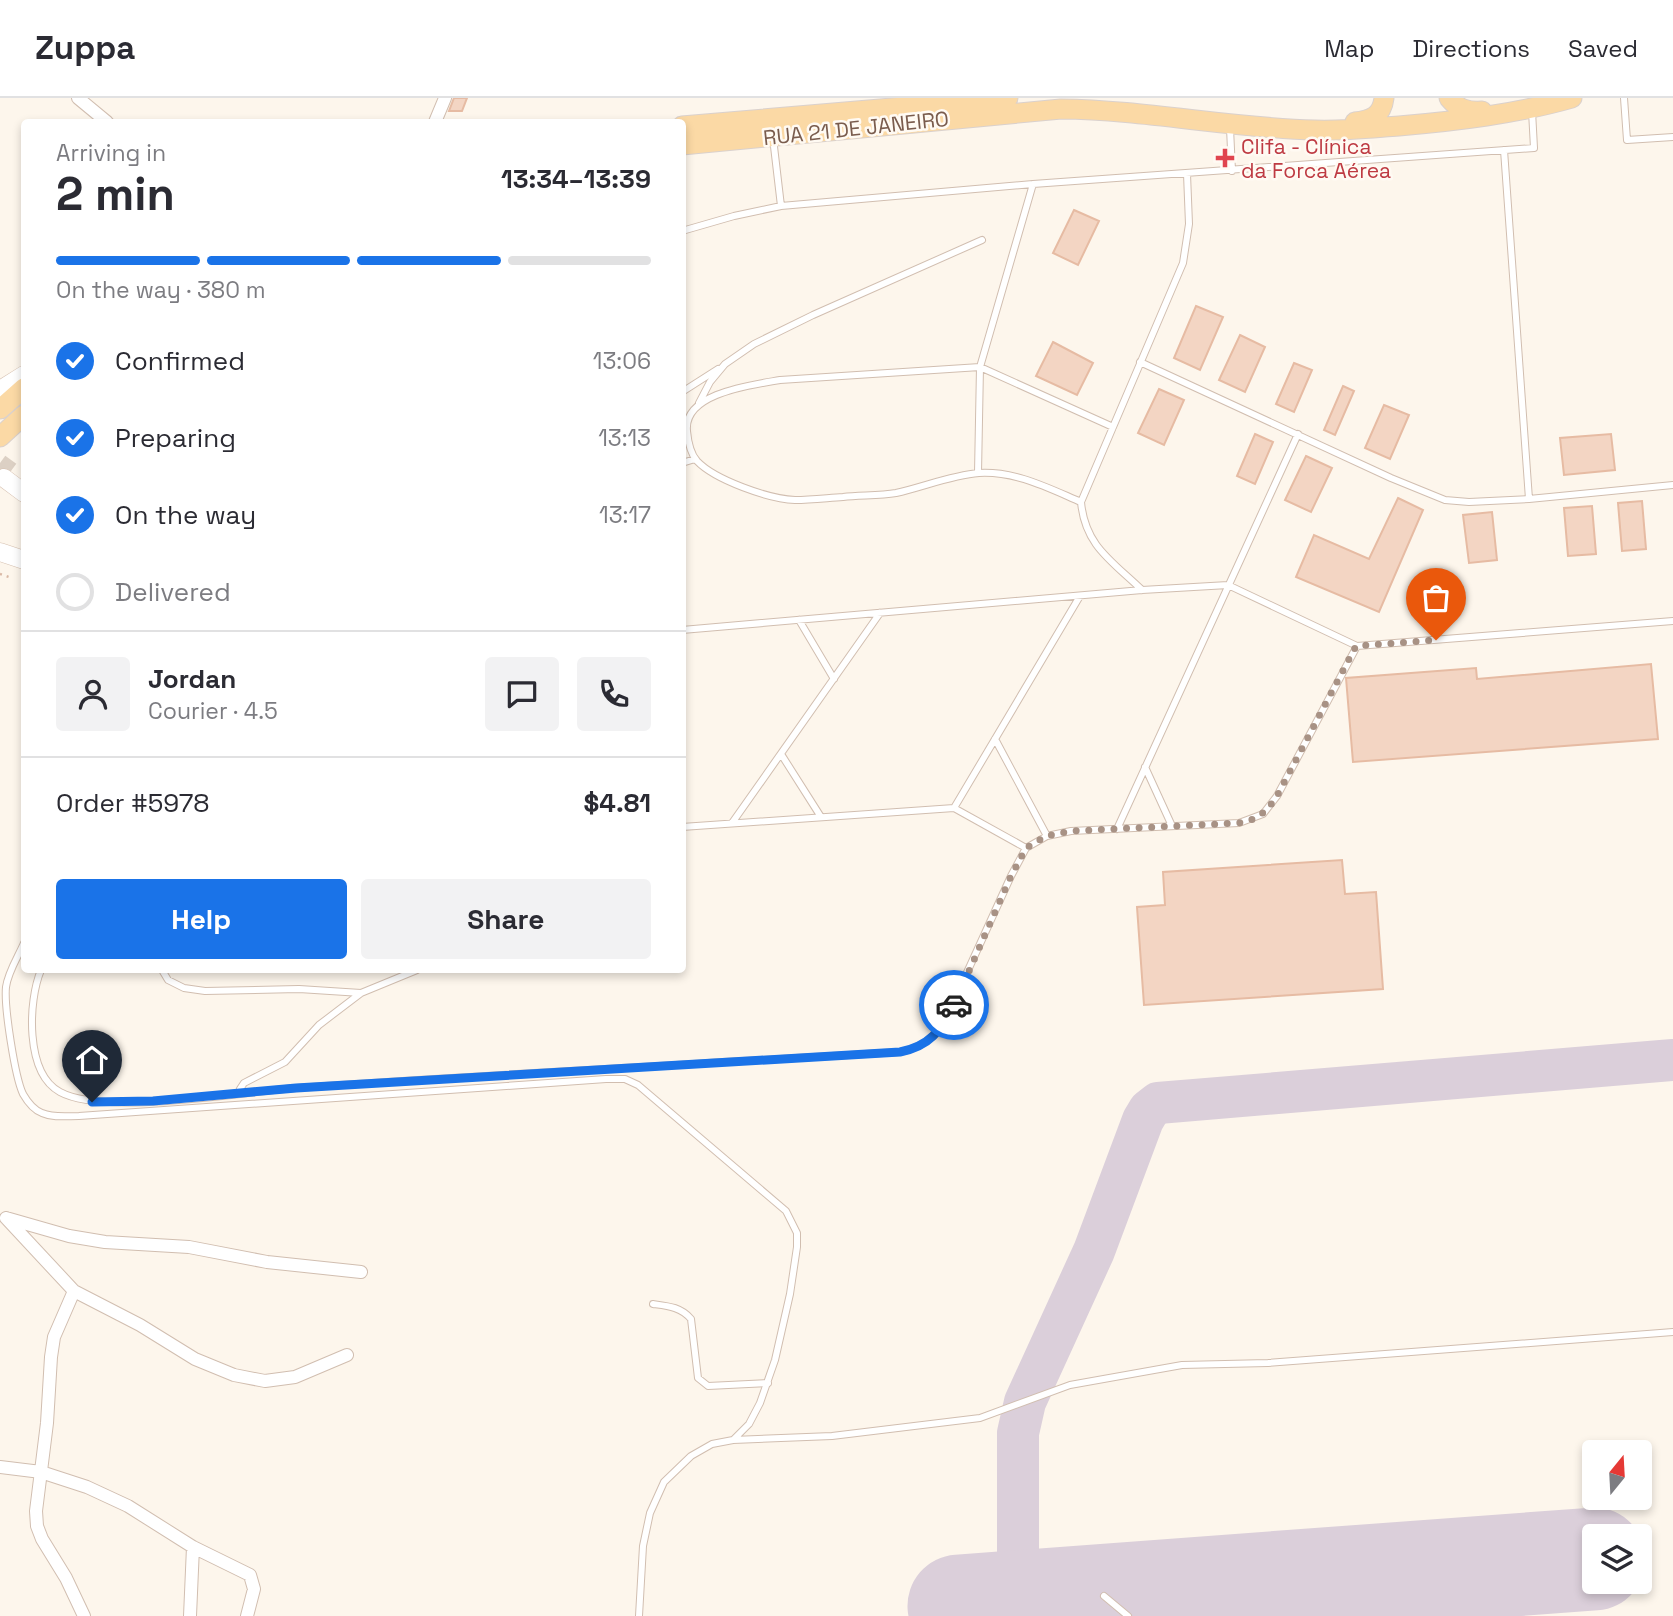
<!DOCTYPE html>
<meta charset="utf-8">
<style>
:root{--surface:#fff;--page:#f2f2f3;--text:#2b2b33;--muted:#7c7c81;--line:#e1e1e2;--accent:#1a73e8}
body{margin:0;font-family:"Space Grotesk",sans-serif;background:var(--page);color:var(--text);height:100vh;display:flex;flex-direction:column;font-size:26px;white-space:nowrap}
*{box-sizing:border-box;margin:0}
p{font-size:23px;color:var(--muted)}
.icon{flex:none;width:38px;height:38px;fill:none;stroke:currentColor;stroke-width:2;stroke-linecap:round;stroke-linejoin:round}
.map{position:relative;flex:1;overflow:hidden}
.panel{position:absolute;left:21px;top:21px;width:665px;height:854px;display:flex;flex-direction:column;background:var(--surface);border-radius:7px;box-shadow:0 4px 10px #0003}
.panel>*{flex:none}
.needle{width:46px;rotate:18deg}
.fabs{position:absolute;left:1582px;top:1342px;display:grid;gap:14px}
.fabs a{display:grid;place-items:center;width:70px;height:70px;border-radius:7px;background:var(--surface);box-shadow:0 4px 10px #0003;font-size:35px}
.pin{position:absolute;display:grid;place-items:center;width:60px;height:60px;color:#fff;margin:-72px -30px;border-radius:50% 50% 50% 0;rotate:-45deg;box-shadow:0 0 7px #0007}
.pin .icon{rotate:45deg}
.courier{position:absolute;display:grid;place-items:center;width:70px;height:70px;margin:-35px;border:5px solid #1a73e8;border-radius:50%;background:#fff;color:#222;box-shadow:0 2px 9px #0007}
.overview em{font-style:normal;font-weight:600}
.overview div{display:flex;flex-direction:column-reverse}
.overview{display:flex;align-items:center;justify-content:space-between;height:119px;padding:0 35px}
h1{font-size:46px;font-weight:600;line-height:52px}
.bar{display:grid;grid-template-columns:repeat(4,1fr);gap:10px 7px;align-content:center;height:84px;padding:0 35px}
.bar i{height:9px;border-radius:5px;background:var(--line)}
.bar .on{background:var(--accent)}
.bar p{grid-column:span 4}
.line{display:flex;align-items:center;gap:18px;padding:0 35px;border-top:2px solid var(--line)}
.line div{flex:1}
.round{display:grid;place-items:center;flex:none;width:74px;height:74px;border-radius:7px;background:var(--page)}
ol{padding:0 35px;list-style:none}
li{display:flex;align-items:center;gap:21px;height:77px}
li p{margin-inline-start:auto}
li .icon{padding:7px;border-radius:50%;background:var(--accent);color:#fff;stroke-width:4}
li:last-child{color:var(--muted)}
li i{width:38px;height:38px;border:4px solid var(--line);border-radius:50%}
.cta{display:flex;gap:14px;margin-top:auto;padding:14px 35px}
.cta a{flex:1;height:80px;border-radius:7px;background:var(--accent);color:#fff;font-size:28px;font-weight:600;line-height:80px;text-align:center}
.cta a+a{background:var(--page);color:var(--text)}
header{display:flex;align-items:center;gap:42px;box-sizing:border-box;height:98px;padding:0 35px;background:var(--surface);border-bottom:2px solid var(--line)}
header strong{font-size:33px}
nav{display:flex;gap:38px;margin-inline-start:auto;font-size:24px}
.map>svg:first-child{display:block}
</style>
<header>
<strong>Zuppa</strong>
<nav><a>Map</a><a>Directions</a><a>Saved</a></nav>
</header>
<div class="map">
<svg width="1673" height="1518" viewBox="0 0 1673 1518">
<rect width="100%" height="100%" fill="#fdf6ec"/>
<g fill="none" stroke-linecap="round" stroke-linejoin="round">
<path stroke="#dbcfda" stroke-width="42" d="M 1018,1504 L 1018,1335 L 1025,1304 L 1094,1153 L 1143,1022 L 1149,1012 L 1158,1005 L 1673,962"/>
<path stroke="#dbcfda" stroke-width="103" d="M 959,1508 L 1594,1461"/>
</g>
<path fill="#f3d5c3" stroke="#e6bba3" stroke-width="2" d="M 454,0 L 467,0 L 462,13 L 449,13 Z
M 1074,112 L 1099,123 L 1078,167 L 1053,155 Z
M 1196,208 L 1223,219 L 1200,272 L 1174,260 Z
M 1240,237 L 1265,249 L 1245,294 L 1219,282 Z
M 1053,244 L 1093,265 L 1077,297 L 1036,278 Z
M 1294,265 L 1312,272 L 1294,314 L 1276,306 Z
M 1343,288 L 1354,293 L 1335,337 L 1324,332 Z
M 1159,291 L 1184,302 L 1164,347 L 1138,335 Z
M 1384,307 L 1409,317 L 1390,361 L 1365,350 Z
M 1255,336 L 1273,344 L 1255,386 L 1237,378 Z
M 1611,336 L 1615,372 L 1564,377 L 1560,340 Z
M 1306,358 L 1332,370 L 1311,414 L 1285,402 Z
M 1398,400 L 1423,412 L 1379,514 L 1296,479 L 1314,437 L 1369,461 Z
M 1642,403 L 1646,451 L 1622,453 L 1618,405 Z
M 1592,408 L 1596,456 L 1568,458 L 1564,410 Z
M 1492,414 L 1497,462 L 1469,465 L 1463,417 Z
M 1651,566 L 1658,641 L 1353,664 L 1346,580 L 1476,570 L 1477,581 Z
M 1342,762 L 1345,796 L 1376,794 L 1383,891 L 1144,907 L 1137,809 L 1165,807 L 1163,774 Z"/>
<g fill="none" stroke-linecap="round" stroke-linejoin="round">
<path stroke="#dcd0c4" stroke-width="18" stroke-dasharray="18 9" stroke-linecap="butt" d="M 0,365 L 11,373"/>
<defs>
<path id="lane" d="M 1624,0 L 1627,42 L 1673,39
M 1230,30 L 1232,73
M 773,40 L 781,108
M 1504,52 L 1529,401
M 682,133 L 734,118 L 781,108 L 1033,86 L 1534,50 L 1532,13
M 1140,264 L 1391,380 L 1445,402 L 1469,404 L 1529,401 L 1673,387
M 682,294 L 718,271
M 699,305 L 710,284 L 725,266 L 754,246 L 813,217 L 982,142
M 682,365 L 695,361
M 978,375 L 980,269 L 1033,86
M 1081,404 C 1048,390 1016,373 979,375 C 952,377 923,389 896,395 C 879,398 860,397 843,399 C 827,400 811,402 795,402 C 769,401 715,382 697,363 C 690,355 688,344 687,333 C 683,295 752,287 780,282 L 980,269 L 1113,329
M 1142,492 C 1112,463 1085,448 1081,404 L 1183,165 L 1189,126 L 1187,76
M 799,522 L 834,581
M 682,532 L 1142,492 L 1228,487 L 1357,548 L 1673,523
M 995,641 L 1047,738
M 781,656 L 821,719
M 1145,669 L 1172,728
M 954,710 L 1080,498
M 732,725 L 880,515
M 682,729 L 954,710 L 1026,750
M 1117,731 L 1298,336
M 24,845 C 18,859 8,874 6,889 C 4,909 15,979 23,996 C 27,1003 34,1012 42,1015 C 53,1020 67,1018 79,1018 L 606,981 L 625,981 L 638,987 L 786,1113 L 797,1135 L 797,1149 L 790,1196 L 775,1262 L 760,1305 L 749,1326 L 733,1342
M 41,872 C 28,903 25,975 60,994 C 104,1018 242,994 296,990 C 497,976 699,966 900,954 C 920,950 930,942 943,927 L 1011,778 L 1026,750 L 1047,738 L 1071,733 L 1239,725 L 1263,716 L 1277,698 L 1357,548
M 162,872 L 168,882 L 184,890 L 205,893 L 299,891 L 361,895 L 417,872
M 244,994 L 240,991 L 244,985 L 285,964 L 319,927 L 361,895
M 653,1206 C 668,1208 681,1209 691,1221 L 698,1280 L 708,1288 L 768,1285
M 1104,1498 L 1128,1518
M 639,1518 L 643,1448 L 650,1415 L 664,1384 L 691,1358 L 712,1346 L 733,1342 L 832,1338 L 980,1320 L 1070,1287 L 1182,1267 L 1268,1265 L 1673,1234"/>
<path id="street" d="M 78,0 L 107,24
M 435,24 L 445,0
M 6,1120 L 74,1193 L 140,1227 L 195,1261 L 234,1277 L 265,1283 L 295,1279 L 347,1257
M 6,1120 L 69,1138 L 105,1144 L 189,1149 L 267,1164 L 361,1174
M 74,1193 L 54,1239 L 51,1259 L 47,1325 L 36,1413 L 37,1428 L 42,1441 L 66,1480 L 84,1518
M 0,1369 L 41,1374 L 87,1389 L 128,1408 L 193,1449 L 250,1477 L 254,1491 L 247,1518
M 190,1518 L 193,1449"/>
<path id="secondary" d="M 0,292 L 24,277
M 4,380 L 24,395
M 0,454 L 24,462"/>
<path id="primary" d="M 1449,0 C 1458,11 1468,14 1482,13
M 1355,24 C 1371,22 1382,18 1384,0
M 682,28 L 1008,0
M 682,47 L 1061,11 C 1146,12 1229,30 1315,32 C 1343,33 1371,30 1399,28 C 1457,23 1516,16 1572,0
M 0,311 L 24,290
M 0,339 L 24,317"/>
</defs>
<use href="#lane" stroke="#d1beb0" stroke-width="8"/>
<use href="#street" stroke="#d1beb0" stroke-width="14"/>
<use href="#secondary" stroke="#d6c0b0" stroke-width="19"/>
<use href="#primary" stroke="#dad1cd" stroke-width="21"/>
<path stroke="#d9b8a5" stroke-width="2.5" stroke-dasharray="2 5" stroke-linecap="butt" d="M 0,476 L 9,479 L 10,475"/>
<use href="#lane" stroke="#fff" stroke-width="6"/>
<use href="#street" stroke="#fff" stroke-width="12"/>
<use href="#secondary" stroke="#fff" stroke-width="18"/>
<use href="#primary" stroke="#fbd9a5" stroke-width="19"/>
</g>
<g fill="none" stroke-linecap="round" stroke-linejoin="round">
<path stroke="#a89285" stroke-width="7" stroke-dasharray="0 12.6" d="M 954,907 L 1011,778 L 1026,750 L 1046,738 L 1071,733 L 1239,725 C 1258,722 1267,713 1277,698 L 1356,548 L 1436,542"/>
<path stroke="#1a73e8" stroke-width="9" d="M 92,1004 L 153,1003 L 296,990 L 900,954 C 930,948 940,933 954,907"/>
</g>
<path fill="#e0444e" stroke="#fffaf3" stroke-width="2.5" d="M1221.5 49.5h7v7h7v7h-7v7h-7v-7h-7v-7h7z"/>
<g text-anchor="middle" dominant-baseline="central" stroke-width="5" stroke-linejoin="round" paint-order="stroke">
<g font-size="21" fill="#7a5c4d" stroke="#fffaf3">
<text transform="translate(856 30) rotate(-6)">RUA 21 DE JANEIRO</text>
</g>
<g font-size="21" fill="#be3a42" stroke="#fffaf3" text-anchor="start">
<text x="1241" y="48">Clifa - Clínica<tspan x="1241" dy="24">da Forca Aérea</tspan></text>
</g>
</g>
</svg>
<div class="fabs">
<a><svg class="needle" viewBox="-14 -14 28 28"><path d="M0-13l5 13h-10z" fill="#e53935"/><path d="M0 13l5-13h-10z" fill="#7c7c81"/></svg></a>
<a><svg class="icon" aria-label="layers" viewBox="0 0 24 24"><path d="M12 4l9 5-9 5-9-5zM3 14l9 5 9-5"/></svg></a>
</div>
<div class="pin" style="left:1436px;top:542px;background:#ea580c"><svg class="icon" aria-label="bag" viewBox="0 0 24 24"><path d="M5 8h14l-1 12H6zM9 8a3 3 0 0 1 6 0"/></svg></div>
<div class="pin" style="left:92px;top:1004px;background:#1f2937"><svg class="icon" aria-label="home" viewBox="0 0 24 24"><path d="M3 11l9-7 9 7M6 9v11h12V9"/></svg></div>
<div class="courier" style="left:954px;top:907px"><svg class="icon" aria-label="car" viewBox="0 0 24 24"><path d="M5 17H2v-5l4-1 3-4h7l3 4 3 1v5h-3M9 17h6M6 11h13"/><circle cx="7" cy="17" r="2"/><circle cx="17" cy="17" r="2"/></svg></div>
<section class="panel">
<div class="overview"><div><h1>2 min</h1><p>Arriving in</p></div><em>13:34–13:39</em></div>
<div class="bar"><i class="on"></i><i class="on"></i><i class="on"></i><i></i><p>On the way · 380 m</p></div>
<ol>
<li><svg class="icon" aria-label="check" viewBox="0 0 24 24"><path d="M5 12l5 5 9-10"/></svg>Confirmed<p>13:06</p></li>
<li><svg class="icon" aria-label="check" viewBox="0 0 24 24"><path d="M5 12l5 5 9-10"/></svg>Preparing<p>13:13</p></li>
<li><svg class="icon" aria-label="check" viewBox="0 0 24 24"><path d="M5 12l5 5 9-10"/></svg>On the way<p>13:17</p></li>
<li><i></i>Delivered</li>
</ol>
<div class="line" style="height:126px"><a class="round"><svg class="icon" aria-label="person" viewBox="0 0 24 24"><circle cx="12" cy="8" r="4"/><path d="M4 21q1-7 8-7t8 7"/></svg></a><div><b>Jordan</b><p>Courier · 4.5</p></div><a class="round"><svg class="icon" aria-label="chat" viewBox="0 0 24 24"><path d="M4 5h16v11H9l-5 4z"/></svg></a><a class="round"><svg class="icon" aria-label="phone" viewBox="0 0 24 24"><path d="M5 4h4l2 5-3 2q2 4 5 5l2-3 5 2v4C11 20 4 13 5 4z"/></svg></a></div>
<div class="line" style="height:91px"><div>Order #5978</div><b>$4.81</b></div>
<div class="cta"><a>Help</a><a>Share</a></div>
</section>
</div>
